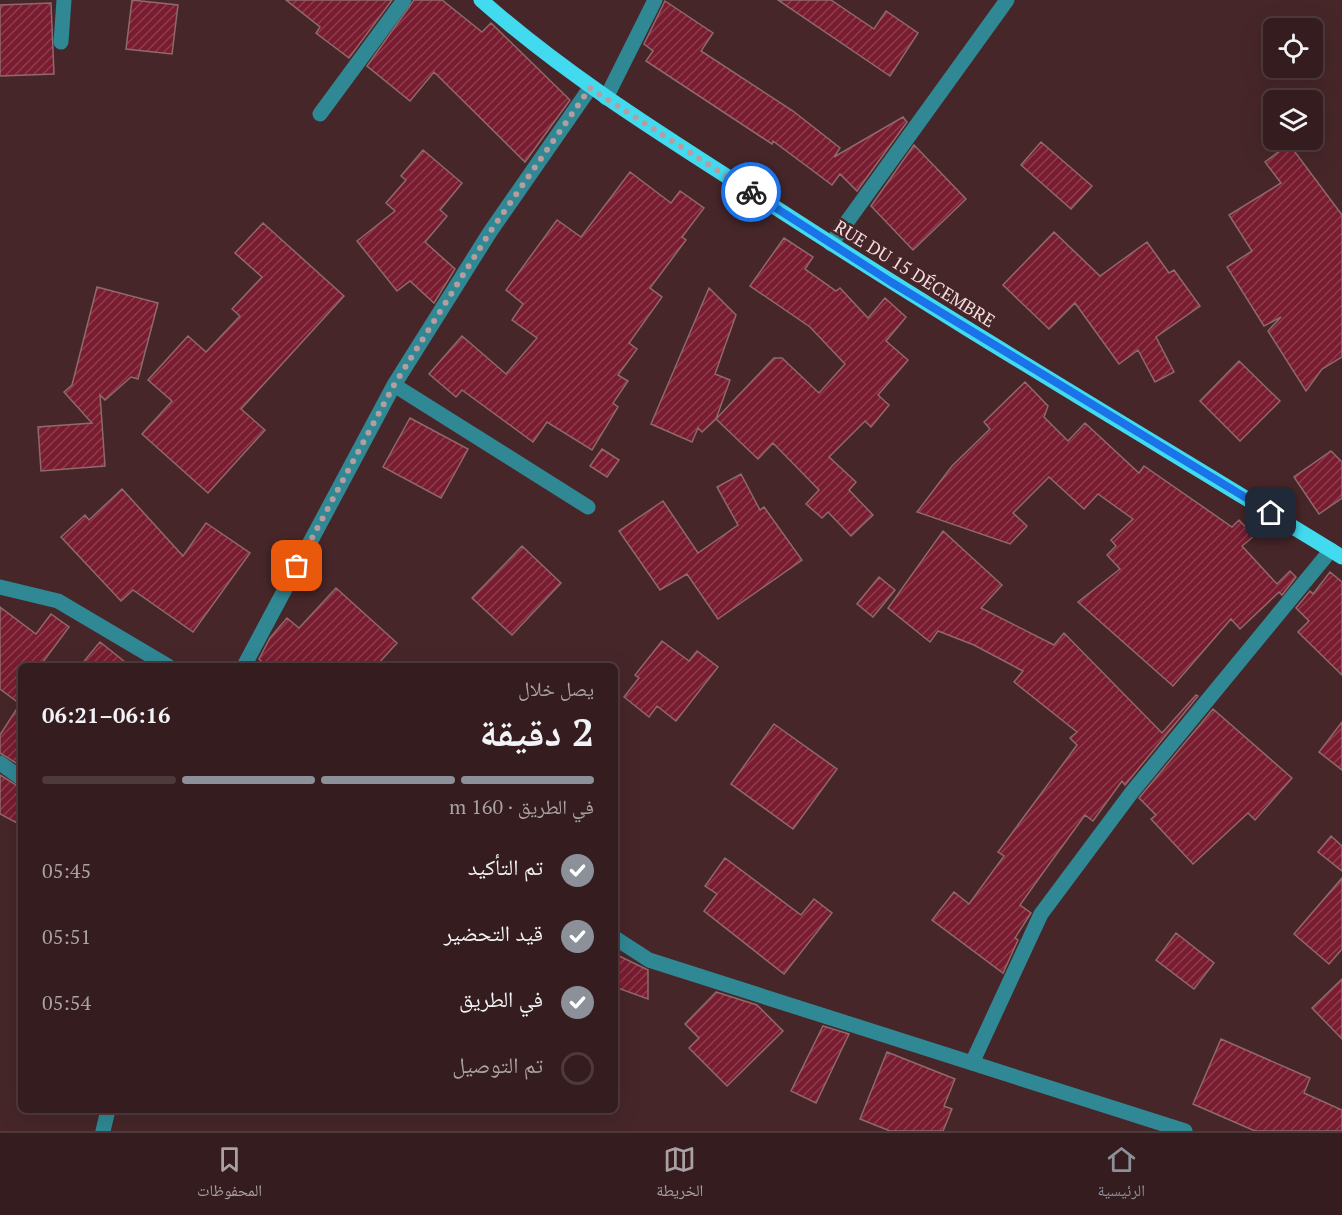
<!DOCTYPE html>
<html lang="ar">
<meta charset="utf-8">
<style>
:root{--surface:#341c1f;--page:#3c2528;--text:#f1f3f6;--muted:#a9a1a4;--line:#4e3a3d;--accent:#8c9099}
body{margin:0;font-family:"PT Serif","Noto Naskh Arabic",serif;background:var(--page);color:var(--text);direction:rtl;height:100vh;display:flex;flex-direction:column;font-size:22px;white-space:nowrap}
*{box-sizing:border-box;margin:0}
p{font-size:20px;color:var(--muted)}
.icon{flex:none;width:33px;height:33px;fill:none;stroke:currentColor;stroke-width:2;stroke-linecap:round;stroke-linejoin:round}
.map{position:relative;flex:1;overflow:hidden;direction:ltr}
.sheet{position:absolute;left:18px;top:663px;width:600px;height:450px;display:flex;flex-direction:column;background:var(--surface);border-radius:9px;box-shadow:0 6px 24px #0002,0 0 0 2px var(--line);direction:rtl}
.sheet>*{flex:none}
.buttons{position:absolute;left:1263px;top:18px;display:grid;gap:12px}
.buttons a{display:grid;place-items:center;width:60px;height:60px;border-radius:9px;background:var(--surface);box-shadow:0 6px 24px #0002,0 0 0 2px var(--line);font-size:30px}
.pin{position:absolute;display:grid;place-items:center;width:51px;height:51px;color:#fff;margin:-26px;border-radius:12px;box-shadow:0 3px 9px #0006}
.courier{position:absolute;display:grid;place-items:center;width:60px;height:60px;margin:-30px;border:4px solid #1a73e8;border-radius:50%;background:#fff;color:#222;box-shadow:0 2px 8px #0007}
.overview em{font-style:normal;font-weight:700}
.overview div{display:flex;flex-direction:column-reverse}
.overview{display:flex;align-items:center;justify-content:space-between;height:102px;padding:0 24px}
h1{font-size:39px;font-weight:700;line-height:45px}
.bar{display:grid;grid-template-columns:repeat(4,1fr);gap:9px 6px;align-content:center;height:72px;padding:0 24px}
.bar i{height:8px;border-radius:4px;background:var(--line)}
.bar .selected{background:var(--accent)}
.bar p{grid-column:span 4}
ol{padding:0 24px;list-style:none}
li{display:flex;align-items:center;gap:18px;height:66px}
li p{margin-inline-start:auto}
li .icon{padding:6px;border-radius:50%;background:var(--accent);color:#fff;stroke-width:4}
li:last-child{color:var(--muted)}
li i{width:33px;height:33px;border:3px solid var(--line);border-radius:50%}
.menu{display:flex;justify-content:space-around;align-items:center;height:84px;border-top:2px solid var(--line);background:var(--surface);font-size:16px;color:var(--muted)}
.menu a{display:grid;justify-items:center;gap:3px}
.menu .selected{color:var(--accent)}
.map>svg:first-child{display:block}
</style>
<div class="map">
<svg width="1342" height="1131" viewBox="0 0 1342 1131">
<defs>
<pattern id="building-hatch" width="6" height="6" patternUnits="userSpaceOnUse" patternTransform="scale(1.5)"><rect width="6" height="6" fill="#791c30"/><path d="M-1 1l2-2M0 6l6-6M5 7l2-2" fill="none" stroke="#8c3d4e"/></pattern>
</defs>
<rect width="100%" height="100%" fill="#462629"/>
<path fill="url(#building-hatch)" stroke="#8f696c" stroke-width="1.5" d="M 132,0 L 178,5 L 172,54 L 126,49 Z
M 286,0 L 392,0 L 349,58 L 316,33 L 320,27 Z
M 414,0 L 442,0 L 482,32 L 491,23 L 570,100 L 525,162 L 434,72 L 410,101 L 367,66 Z
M 778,0 L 831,0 L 874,29 L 886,11 L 918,33 L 890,76 Z
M 665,1 L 713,33 L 701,51 L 793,111 L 840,148 L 834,157 L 903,117 L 907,122 L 857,191 L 840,174 L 832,185 L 773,141 L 772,144 L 646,61 L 653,51 L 644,44 Z
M 51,3 L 54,74 L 0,76 L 0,5 Z
M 1041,142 L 1092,186 L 1071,209 L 1021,165 Z
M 1289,144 L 1342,215 L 1342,357 L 1322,369 L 1306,391 L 1268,331 L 1281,317 L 1264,326 L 1227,267 L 1252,251 L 1229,215 L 1281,183 L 1265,162 Z
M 914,145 L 966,199 L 913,250 L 871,206 Z
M 423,150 L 462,183 L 440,210 L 447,216 L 425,242 L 455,269 L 434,303 L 410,281 L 397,291 L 357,241 L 395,211 L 386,203 L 406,180 L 401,176 Z
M 630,172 L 671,203 L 680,191 L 704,208 L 682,237 L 686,240 L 650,288 L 662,297 L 629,343 L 637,349 L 618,375 L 628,381 L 613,403 L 618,407 L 592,450 L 547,422 L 533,442 L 462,390 L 456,397 L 429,374 L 462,336 L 506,374 L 537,338 L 512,320 L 523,304 L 506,290 L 557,220 L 581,237 Z
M 263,223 L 344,296 L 241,409 L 265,430 L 208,493 L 142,434 L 172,401 L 148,380 L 188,336 L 206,352 L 240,316 L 232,309 L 262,277 L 235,253 Z
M 1054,232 L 1100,276 L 1147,242 L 1169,273 L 1174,270 L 1200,306 L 1156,337 L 1174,372 L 1155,382 L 1138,350 L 1119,364 L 1075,303 L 1049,329 L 1003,285 Z
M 784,238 L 813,257 L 805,269 L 836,291 L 840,288 L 868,318 L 885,298 L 906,317 L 886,341 L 908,360 L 878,395 L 889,405 L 871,427 L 865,421 L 829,457 L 856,482 L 849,490 L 873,515 L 851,536 L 828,512 L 822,518 L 806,504 L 819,490 L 773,443 L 758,459 L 716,419 L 702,432 L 698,428 L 692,442 L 651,424 L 709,288 L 736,315 L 715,374 L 730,380 L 716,419 L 774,358 L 782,358 L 819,393 L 845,364 L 810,327 L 750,286 Z
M 97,287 L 158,303 L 138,379 L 131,377 L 105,400 L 100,395 L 105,466 L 41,471 L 38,427 L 92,423 L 64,392 L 72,385 Z
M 1239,361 L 1280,401 L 1240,441 L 1200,401 Z
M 1025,382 L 1048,406 L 1044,417 L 1068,441 L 1085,423 L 1139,473 L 1144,466 L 1232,527 L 1239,520 L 1254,536 L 1242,546 L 1277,584 L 1290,571 L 1296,577 L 1282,595 L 1279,592 L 1240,629 L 1231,619 L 1173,686 L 1078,602 L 1120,569 L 1107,555 L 1116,546 L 1111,540 L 1133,519 L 1098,494 L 1084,509 L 1049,477 L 1013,513 L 1027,526 L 1010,544 L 917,512 L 952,466 L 990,429 L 984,422 Z
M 410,418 L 468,449 L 441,498 L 383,467 Z
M 602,449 L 619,460 L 607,477 L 590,466 Z
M 1331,451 L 1342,462 L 1342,498 L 1319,514 L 1294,477 Z
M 741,474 L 760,510 L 764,507 L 802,560 L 718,619 L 687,574 L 660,590 L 619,531 L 663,501 L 698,553 L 738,525 L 717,487 Z
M 122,489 L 183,556 L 206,523 L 250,553 L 193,632 L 133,590 L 121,601 L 61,537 L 85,515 L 89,520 Z
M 943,531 L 1002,585 L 981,608 L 1054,645 L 1064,633 L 1162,733 L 1196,695 L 1198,696 L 1125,785 L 1122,781 L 1093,821 L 1085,815 L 1042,874 L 1020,905 L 1031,913 L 1015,938 L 1018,940 L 1003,973 L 932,920 L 954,892 L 969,904 L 1004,856 L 998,852 L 1077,745 L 1070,738 L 1077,732 L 1014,682 L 1023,671 L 974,645 L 938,631 L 930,642 L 888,608 Z
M 522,546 L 561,583 L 512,635 L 472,598 Z
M 1330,572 L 1342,582 L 1342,675 L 1298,632 L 1309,621 L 1296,608 L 1310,591 L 1313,594 Z
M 879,577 L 895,590 L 873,617 L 857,604 Z
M 336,588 L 397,643 L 376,666 L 267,666 L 259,659 L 270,638 L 287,618 L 299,628 Z
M 0,607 L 36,634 L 51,614 L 69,627 L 40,666 L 21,666 L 21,766 L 0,753 L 0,735 L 20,704 L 0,689 Z
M 662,641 L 689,661 L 697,651 L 718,667 L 676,721 L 657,706 L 649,717 L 624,697 L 639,678 L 635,675 Z
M 100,642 L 130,666 L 80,666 Z
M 1213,709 L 1292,778 L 1255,820 L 1248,813 L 1193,864 L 1151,819 L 1156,815 L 1139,798 Z
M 1342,722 L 1342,770 L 1319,752 Z
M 774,724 L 837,769 L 793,829 L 731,784 Z
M 0,775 L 21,788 L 21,825 L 0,814 Z
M 1331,836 L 1342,846 L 1342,871 L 1318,852 Z
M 725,858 L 801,915 L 814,899 L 832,913 L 784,974 L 704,911 L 717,894 L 705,886 Z
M 1342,878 L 1342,949 L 1329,964 L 1294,934 Z
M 1176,933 L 1214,963 L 1194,989 L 1156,960 Z
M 615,954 L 648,970 L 648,999 L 615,987 Z
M 1342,979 L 1342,1039 L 1312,1008 Z
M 716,992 L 757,1005 L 783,1031 L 727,1086 L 689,1048 L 699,1038 L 685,1024 Z
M 823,1026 L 849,1034 L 816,1103 L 791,1091 Z
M 1221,1039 L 1310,1078 L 1304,1093 L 1342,1110 L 1342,1131 L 1255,1131 L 1193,1104 Z
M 887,1052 L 955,1079 L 944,1106 L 952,1109 L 943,1131 L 890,1131 L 860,1119 Z"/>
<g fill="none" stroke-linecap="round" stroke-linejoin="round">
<path stroke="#308894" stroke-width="15" d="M 61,42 L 64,0
M 606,98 L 655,0
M 320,114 L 404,0
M 831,244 L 1007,0
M 394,385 L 588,507
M 0,587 L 58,601 L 168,666
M 244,666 L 394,385 L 490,232 L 590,88
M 0,763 L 21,778
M 615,938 L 649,960 L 1185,1131
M 972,1063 L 1041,914 L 1132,792 L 1331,550
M 103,1131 L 108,1110"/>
<path stroke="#41daef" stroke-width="15" d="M 481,0 C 569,78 669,139 767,202 C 956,325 1150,439 1342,557"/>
</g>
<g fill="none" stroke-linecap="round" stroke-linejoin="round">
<path stroke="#b69d9f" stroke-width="6" stroke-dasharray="0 10.8" d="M 297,566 L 394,385 L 490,232 L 590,88 L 751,192"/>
<path stroke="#1a73e8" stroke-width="8" d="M 751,192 L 891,282 L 1271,513"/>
</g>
<g text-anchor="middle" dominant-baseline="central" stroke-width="5" stroke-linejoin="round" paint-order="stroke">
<g font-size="18" fill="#f3ddde" stroke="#462629">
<text transform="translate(915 273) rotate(32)">RUE DU 15 DÉCEMBRE</text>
</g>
</g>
</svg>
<div class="buttons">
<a><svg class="icon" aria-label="locate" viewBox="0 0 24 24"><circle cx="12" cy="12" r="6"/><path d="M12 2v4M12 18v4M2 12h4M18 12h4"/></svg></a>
<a><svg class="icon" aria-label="layers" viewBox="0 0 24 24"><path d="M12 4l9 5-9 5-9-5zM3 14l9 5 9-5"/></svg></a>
</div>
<div class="pin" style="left:297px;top:566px;background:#ea580c"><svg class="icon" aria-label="bag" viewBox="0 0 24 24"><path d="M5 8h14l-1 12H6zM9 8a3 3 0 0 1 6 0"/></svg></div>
<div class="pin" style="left:1271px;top:513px;background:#1f2937"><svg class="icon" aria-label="home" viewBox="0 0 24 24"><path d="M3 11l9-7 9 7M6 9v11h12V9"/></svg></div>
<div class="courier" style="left:751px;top:192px"><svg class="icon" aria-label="bike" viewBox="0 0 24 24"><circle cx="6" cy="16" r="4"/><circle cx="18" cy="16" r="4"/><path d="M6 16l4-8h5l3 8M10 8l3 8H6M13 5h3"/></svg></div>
<section class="sheet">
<div class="overview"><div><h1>2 دقيقة</h1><p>يصل خلال</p></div><em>06:16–06:21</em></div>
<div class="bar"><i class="selected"></i><i class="selected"></i><i class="selected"></i><i></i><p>في الطريق · 160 m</p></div>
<ol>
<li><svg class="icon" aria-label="check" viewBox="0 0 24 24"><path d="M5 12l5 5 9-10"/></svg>تم التأكيد<p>05:45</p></li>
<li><svg class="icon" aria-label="check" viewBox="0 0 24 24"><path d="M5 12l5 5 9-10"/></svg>قيد التحضير<p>05:51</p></li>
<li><svg class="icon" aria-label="check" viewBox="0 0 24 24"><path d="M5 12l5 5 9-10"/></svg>في الطريق<p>05:54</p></li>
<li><i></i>تم التوصيل</li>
</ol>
</section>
</div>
<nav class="menu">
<a class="selected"><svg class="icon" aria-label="home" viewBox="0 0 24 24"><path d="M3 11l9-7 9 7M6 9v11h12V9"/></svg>الرئيسية</a>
<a><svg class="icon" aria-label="map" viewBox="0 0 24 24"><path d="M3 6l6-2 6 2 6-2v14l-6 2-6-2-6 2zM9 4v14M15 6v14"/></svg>الخريطة</a>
<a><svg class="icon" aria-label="saved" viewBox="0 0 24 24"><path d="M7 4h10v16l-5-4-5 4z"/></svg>المحفوظات</a>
</nav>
